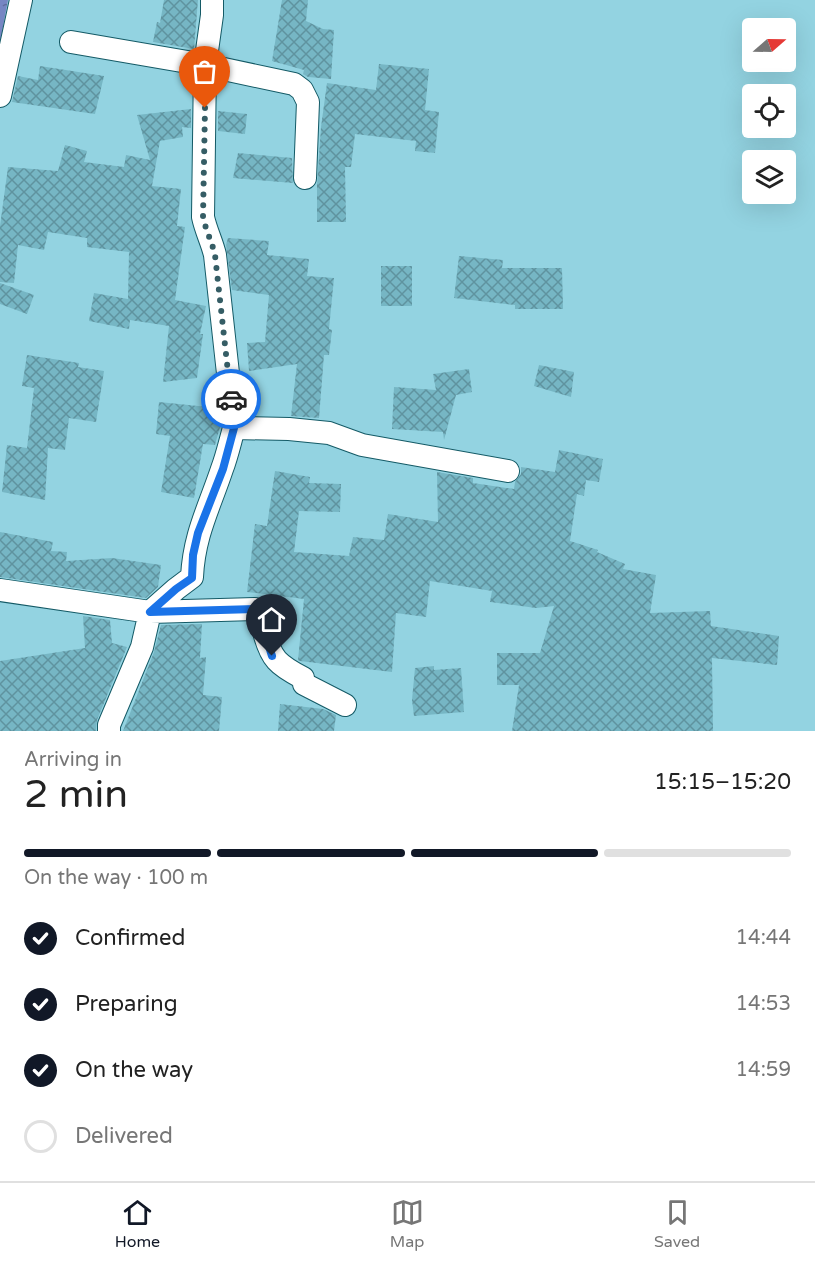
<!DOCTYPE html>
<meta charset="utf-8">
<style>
:root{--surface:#fff;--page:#f2f2f2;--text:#222;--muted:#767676;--line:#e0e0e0;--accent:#111827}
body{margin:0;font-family:"Varela Round",sans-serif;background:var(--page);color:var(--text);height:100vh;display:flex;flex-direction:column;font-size:22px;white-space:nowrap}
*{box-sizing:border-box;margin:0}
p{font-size:20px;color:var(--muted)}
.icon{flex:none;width:33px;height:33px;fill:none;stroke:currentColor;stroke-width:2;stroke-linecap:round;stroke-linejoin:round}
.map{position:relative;height:731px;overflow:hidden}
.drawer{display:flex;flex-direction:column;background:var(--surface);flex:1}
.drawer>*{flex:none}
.needle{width:39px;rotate:70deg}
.tools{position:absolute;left:742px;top:18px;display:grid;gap:12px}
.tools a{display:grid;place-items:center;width:54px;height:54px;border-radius:6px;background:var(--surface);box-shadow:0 6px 24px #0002;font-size:30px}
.pin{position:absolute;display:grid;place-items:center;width:51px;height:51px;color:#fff;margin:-62px -26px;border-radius:50% 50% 50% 0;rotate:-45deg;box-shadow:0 0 6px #0007}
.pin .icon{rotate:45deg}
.courier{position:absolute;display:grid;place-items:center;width:60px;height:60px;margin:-30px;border:4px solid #1a73e8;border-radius:50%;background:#fff;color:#222;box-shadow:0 2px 8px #0007}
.head em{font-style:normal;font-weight:600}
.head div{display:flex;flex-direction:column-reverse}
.head{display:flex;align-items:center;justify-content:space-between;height:102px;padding:0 24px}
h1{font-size:39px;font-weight:600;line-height:45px}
.bar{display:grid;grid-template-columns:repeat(4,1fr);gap:9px 6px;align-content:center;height:72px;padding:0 24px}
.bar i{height:8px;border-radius:4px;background:var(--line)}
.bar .active{background:var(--accent)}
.bar p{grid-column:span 4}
ol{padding:0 24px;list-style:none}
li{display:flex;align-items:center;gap:18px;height:66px}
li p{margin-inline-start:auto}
li .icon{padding:6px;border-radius:50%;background:var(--accent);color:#fff;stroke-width:4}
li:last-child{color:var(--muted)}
li i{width:33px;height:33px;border:3px solid var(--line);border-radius:50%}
.dock{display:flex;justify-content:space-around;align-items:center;height:84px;border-top:2px solid var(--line);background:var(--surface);font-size:16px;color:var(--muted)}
.dock a{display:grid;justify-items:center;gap:3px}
.dock .active{color:var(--accent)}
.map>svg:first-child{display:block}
</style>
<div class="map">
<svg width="815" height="731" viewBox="0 0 815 731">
<defs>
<pattern id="water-ripples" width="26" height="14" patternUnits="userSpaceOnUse" patternTransform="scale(1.5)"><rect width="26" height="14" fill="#7686c3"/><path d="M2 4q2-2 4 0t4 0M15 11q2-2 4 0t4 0" fill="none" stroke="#5f6d9e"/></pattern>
<pattern id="building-cross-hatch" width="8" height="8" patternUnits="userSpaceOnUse" patternTransform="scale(1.5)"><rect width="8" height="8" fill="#76b6c4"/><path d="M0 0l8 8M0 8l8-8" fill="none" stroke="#5f939f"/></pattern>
</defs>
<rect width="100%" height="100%" fill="#93d3e1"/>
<path fill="url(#water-ripples)" d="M 0,0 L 8,0 L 0,43 Z"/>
<path fill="url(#building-cross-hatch)" d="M 164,0 L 198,0 L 194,49 L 153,42 L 157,22 L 160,23 Z
M 282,0 L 308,0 L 306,21 L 323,29 L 334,30 L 331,79 L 308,77 L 303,74 L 304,70 L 272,61 Z
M 379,64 L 429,69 L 425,110 L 439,112 L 435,153 L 415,151 L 416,141 L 355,134 L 351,167 L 345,167 L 346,222 L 317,222 L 317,185 L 321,127 L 327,83 L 376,90 Z
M 40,66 L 104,76 L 95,114 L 12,102 L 18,76 L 38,80 Z
M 191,109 L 191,128 L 182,127 L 183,137 L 160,141 L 152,186 L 181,189 L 177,226 L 185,227 L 175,300 L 206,306 L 200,334 L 203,334 L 197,378 L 163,382 L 169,326 L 130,320 L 129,329 L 89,321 L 94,293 L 128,299 L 129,252 L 87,247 L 87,238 L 48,232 L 44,250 L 18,245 L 14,283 L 0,282 L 0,226 L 8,167 L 58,171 L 65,145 L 87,151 L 84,162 L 124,167 L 126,155 L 150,160 L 137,115 Z
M 218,111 L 247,114 L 245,134 L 218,131 Z
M 238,153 L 292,158 L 293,183 L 233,178 Z
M 228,238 L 269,241 L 267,255 L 309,259 L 307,276 L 334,278 L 329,329 L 332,330 L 329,355 L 324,355 L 319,418 L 291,416 L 297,364 L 249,371 L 247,343 L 265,342 L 269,295 L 232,290 L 226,245 Z
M 459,256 L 503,260 L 502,268 L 562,268 L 563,309 L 515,309 L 515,305 L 454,298 Z
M 381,266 L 412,266 L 412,306 L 381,306 Z
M 0,283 L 34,295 L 27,314 L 0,304 Z
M 27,355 L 79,363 L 78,367 L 104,371 L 96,422 L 69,418 L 65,450 L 48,448 L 45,500 L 2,492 L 7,445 L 27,448 L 34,388 L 22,386 Z
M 539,365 L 574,372 L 571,397 L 534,386 Z
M 469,369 L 472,392 L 456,395 L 444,440 L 443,432 L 392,429 L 394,387 L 436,390 L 433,374 Z
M 159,402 L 218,408 L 220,427 L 215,445 L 203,444 L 194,498 L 161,492 L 170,436 L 156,434 Z
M 559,450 L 603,459 L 599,482 L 586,480 L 584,496 L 577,494 L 570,541 L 598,550 L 597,552 L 625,564 L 623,569 L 656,575 L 650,613 L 710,611 L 711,626 L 779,636 L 777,665 L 712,658 L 713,731 L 512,731 L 519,685 L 497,685 L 497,653 L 540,653 L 554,606 L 536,608 L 490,602 L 492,591 L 430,581 L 426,617 L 396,613 L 392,672 L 300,661 L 298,660 L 304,599 L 247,592 L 255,524 L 267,526 L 275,471 L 310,477 L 309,483 L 341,484 L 340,512 L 299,511 L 294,552 L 349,556 L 353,537 L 384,540 L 388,514 L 438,522 L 437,472 L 473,478 L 473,483 L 514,489 L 515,482 L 521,474 L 521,467 L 555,472 Z
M 0,532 L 53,542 L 51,551 L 67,552 L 66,561 L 112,558 L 161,565 L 158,587 L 146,598 L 0,577 Z
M 83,616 L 110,620 L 112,643 L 127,647 L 97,720 L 96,731 L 0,731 L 0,661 L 85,648 Z
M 202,624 L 200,658 L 206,657 L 203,695 L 222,697 L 219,731 L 123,731 L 154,652 L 161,625 Z
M 434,666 L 434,670 L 461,668 L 464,712 L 414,716 L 412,700 L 415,668 Z
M 280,704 L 323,709 L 336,715 L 334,731 L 278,731 Z"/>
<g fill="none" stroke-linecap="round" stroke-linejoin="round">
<defs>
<path id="street" d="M 212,0 L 212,15 L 205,65 L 294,84 L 302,90 L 308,102 L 305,178
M 71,42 L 205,65 L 203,217 C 206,231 212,242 215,255 L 234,428
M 0,96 L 21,0
M 0,590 L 150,612 L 142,647 L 109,725 L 109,731
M 150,612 L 176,589 L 192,577 C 194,535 209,508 222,469 C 227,456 230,442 234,428 L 289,429 L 329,433 L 362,445 L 508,471
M 150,612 L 255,609 C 261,615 262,624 264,632 C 271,659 278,665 303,678 L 304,684 L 345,705"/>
</defs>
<use href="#street" stroke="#145a66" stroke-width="24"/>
<use href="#street" stroke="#fff" stroke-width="22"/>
</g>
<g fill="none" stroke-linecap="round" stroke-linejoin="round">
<path stroke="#355d65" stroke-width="6" stroke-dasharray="0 10.8" d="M 205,108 L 203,217 C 206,231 212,242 215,255 L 231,399"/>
<path stroke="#1a73e8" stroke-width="8" d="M 231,399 L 234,428 L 223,469 L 198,533 L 193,555 L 192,578 L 176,589 L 150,612 L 255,609 L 259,614 L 272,656"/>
</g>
</svg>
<div class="tools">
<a><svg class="needle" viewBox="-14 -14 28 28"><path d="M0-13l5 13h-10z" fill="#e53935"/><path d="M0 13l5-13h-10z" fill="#767676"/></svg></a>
<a><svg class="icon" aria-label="locate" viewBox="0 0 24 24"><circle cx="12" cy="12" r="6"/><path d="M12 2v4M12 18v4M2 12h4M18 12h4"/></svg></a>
<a><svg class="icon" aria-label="layers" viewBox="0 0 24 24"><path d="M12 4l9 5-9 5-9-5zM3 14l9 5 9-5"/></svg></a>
</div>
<div class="pin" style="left:205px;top:108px;background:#ea580c"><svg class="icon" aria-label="bag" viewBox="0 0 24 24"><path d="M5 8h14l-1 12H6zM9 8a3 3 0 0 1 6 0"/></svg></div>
<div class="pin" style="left:272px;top:656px;background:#1f2937"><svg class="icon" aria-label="home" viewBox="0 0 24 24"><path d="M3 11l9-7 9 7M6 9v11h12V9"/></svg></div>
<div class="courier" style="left:231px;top:399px"><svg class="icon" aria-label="car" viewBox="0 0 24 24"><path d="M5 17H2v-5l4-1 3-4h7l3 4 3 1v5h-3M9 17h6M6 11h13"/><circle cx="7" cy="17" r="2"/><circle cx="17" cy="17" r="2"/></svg></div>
</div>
<section class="drawer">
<div class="head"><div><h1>2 min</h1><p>Arriving in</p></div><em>15:15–15:20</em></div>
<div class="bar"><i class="active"></i><i class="active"></i><i class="active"></i><i></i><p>On the way · 100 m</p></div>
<ol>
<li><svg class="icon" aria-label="check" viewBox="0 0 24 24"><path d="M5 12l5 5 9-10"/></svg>Confirmed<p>14:44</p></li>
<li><svg class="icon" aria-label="check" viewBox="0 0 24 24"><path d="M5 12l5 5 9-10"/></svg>Preparing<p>14:53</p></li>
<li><svg class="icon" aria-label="check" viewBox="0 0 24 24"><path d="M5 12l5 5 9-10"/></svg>On the way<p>14:59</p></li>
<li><i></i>Delivered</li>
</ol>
</section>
<nav class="dock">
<a class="active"><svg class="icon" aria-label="home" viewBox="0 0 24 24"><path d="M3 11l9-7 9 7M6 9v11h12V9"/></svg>Home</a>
<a><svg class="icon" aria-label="map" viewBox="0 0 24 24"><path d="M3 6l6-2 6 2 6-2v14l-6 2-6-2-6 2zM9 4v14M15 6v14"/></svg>Map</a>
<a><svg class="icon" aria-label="saved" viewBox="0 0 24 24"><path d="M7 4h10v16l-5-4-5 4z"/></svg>Saved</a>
</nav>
